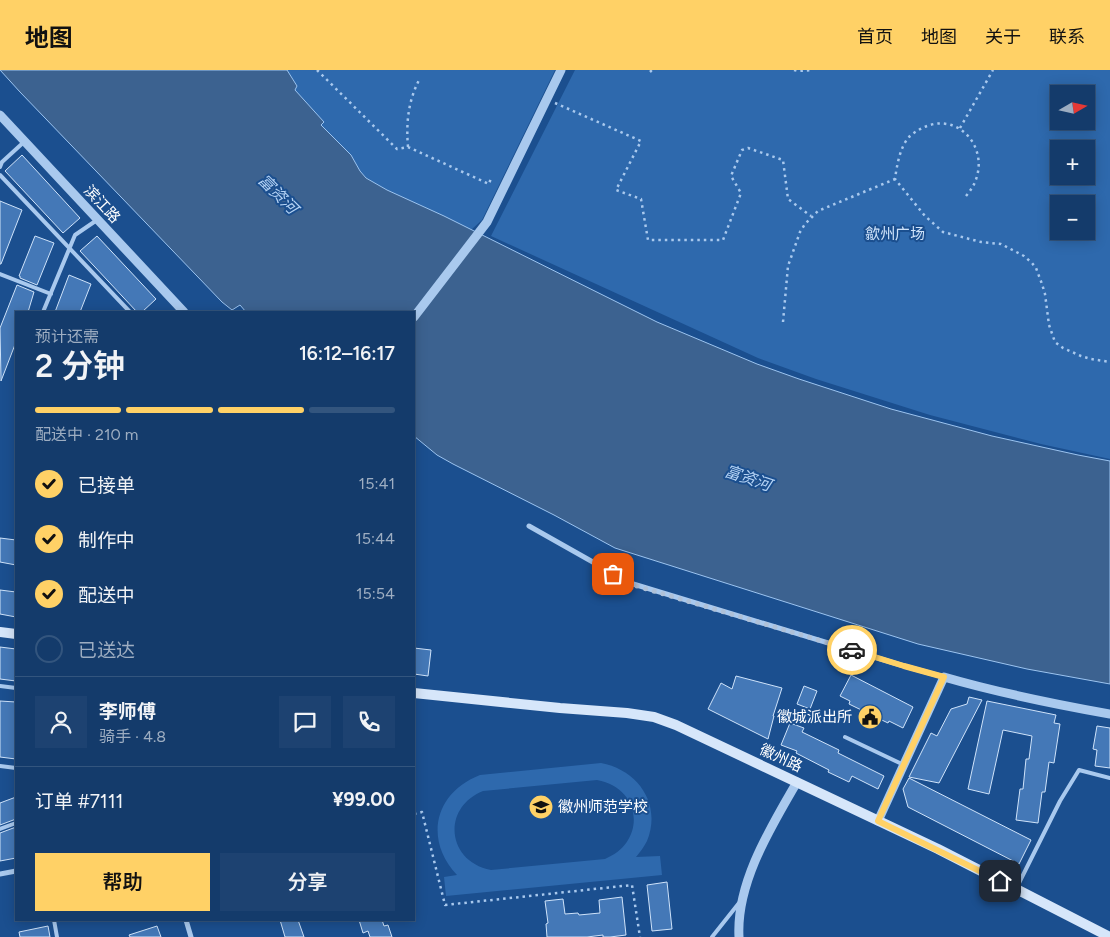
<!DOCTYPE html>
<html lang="zh">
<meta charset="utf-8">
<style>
:root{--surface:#143b6b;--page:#1d4271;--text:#f1f3f6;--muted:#9dadc1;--line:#33557e;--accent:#ffd166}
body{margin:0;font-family:Figtree,"Noto Sans SC",sans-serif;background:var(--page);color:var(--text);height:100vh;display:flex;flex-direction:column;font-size:19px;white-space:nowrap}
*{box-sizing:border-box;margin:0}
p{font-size:16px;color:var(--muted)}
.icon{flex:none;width:28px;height:28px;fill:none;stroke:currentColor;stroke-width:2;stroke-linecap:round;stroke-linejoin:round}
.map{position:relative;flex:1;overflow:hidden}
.drawer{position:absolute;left:15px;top:241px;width:400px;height:610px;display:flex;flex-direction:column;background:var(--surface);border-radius:0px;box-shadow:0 2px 12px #0003,0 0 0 1px var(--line)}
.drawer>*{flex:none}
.needle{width:32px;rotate:81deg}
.tools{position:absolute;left:1050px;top:15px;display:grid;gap:10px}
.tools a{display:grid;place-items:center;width:45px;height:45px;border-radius:0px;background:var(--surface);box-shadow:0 2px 12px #0003,0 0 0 1px var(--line);font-size:25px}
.pin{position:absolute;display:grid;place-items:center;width:42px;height:42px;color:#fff;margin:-21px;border-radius:10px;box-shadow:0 2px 8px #0006}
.courier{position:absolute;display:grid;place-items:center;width:50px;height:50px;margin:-25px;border:4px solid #ffd166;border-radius:50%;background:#fff;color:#222;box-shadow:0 1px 6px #0007}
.head em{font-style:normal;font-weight:600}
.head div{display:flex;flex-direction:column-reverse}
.head{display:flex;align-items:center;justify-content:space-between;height:85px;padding:0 20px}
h1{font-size:32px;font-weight:600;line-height:38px}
.bar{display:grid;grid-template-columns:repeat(4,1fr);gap:8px 5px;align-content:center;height:60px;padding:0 20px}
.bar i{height:6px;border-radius:4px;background:var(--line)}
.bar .selected{background:var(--accent)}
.bar p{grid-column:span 4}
.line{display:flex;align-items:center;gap:12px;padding:0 20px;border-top:1px solid var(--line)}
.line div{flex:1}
.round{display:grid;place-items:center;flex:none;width:52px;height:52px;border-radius:0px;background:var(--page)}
ol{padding:0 20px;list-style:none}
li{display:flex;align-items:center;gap:15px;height:55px}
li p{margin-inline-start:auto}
li .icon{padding:5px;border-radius:50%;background:var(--accent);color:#111;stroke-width:4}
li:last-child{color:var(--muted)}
li i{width:28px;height:28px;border:2px solid var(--line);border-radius:50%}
.cta{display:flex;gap:10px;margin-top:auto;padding:10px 20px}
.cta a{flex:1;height:58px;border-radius:0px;background:var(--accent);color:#111;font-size:20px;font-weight:600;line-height:58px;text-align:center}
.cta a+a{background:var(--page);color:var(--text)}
header{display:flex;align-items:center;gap:30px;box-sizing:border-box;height:70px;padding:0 25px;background:var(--accent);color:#111}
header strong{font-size:24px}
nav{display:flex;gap:28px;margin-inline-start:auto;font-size:18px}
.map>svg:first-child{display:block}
</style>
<header>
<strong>地图</strong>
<nav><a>首页</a><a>地图</a><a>关于</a><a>联系</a></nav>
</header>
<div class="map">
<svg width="1110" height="867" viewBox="0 0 1110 867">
<rect width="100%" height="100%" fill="#1b4f8f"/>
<path fill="#2e69ad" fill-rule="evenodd" d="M 287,0 L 555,0 L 482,150 L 471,160 L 387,120 L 366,108 L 360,101 L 351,85 L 321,55 L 323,52 L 294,20 L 297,16 Z
M 575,0 L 1110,0 L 1110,389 L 1041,374 L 930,345 L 816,309 L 758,288 L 491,166 ZM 1059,24 L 1086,24 L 1086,51 L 1059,51 ZM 1059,79 L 1086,79 L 1086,106 L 1059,106 ZM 1059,134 L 1086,134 L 1086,161 L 1059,161 Z
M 601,693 C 638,700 662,734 647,771 C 644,777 640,782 636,787 L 660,786 L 662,805 L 446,826 L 444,807 L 457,805 C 424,770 434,723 480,705 ZM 597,710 C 642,718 647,772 605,789 L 491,800 C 447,792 441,738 483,721 Z"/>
<path fill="#3c6290" stroke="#9cc4f0" d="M 0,0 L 287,0 L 297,16 L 295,20 L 324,52 L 321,55 L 351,85 L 360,101 L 366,108 L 387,120 L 444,146 L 657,252 L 757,294 L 799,309 L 891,339 L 992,366 L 1078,385 L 1110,391 L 1110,614 L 1027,599 L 918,574 L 615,478 L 554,445 L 453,394 L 437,385 L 414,366 L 414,242 L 246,242 L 240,235 L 232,240 L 222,232 L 20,22 Z"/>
<path fill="#4478b7" stroke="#cfe3fa" d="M 22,85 L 80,148 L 63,163 L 5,101 Z
M 0,131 L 22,140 L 1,194 L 0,194 Z
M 35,166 L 54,173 L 37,215 L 20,208 L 20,206 L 19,206 Z
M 97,166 L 156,229 L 142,242 L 137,242 L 80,181 Z
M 69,205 L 91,214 L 80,242 L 55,242 Z
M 17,215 L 34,222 L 28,242 L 16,242 L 16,272 L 1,311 L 0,258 Z
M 0,468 L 16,470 L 16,495 L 0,492 Z
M 0,520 L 16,522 L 16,547 L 0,544 Z
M 0,577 L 16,579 L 16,611 L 0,609 Z
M 414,578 L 431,580 L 428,606 L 414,604 Z
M 851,605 L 913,637 L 903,658 L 889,651 L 888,653 L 849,634 L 850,631 L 840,626 Z
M 736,606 L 782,618 L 773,646 L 774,646 L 768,669 L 708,639 L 721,613 L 732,619 Z
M 804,616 L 817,621 L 810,639 L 797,634 Z
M 969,627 L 982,630 L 939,713 L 909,707 L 931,663 L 937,666 L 951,639 L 967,634 Z
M 0,631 L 16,632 L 16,689 L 0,687 Z
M 987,631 L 1056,645 L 1054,653 L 1060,654 L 1054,693 L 1049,692 L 1045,722 L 1042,722 L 1038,753 L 1016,750 L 1020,719 L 1023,719 L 1026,689 L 1029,689 L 1032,666 L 1003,660 L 989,724 L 968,719 Z
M 790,653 L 804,658 L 802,662 L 839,680 L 838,683 L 884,706 L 878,719 L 852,706 L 849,712 L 828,702 L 829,700 L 796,683 L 797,681 L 781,675 Z
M 1097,656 L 1110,658 L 1110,698 L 1095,696 L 1097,680 L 1093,679 Z
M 909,708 L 1031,770 L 1019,794 L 908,737 L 903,719 Z
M 16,727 L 16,749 L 0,755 L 0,733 Z
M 16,757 L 16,788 L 0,791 L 0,763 Z
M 667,812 L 672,859 L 652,861 L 647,815 Z
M 622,827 L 626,865 L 610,867 L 603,867 L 603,865 L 587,867 L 547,867 L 546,854 L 548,853 L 545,831 L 563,829 L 565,844 L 578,843 L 579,845 L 600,843 L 599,830 Z
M 280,850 L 298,850 L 304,867 L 285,867 Z
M 359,850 L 382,850 L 384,856 L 388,855 L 392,867 L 370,867 L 368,861 L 363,863 Z
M 48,856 L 50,867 L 20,867 L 19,862 Z
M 157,856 L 161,867 L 130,867 L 129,865 Z"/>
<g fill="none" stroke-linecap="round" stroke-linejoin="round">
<path stroke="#a9c9ee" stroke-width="2.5" stroke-dasharray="2.5 4" stroke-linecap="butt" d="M 317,0 L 397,79 L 408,77 L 489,114 L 491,108
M 794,0 L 798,1 L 813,0
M 650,2 L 652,0
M 555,33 L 641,71 L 616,120 L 641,129 L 648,170 L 723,170 L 741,123 L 731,106 L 742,80 L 748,78 L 783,90 L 788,129 L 811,146
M 960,58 L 993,0
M 408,77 C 406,53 408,32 419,10
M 966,126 C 971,120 975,114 977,106 C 985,79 964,49 934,54 C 925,56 917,60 910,66 C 900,76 897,95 895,109 L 925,146 L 943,162 L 981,172 L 1001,174 L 1024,186 L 1032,193 L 1036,198 L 1042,214 L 1045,224 L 1049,255 L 1055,272 L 1063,278 L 1081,286 L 1091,289 L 1110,292
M 783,252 L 788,196 L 800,162 L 805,154 L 818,141 L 895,109
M 414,744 L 422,742 L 445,835 L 632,815 L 640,867"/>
<path stroke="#a9c9ee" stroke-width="4" d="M 0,97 L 2,92 L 25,71
M 0,105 L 130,242
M 0,204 L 51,224
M 43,242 L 75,165 L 97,150
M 0,616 L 16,618
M 845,667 L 904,695
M 0,696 L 16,698
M 0,759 L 16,753
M 1017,817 L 1060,731 L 1079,700 L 1110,708
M 54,850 L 57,867
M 712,867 L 739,833"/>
<path stroke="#a9c9ee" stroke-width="5" d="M 529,456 L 630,513 L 904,596 L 944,607
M 0,804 L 16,801
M 186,850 L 191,867"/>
<path stroke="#a9c9ee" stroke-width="9" d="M 0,45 L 184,242
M 414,247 L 487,152 L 561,0
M 878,751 L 944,607 C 999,623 1054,634 1110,644
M 739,867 C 736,813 771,757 797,712"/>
<path stroke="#d6e6fa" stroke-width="10" d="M 0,562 L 16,564
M 414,623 L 560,638 L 627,643 L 654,647 L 676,655 L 938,779 L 1110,867"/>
</g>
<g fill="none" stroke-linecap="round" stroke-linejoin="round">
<path stroke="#afc1d8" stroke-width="5" stroke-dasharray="0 9" d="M 613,504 L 630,514 L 852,580"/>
<path stroke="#ffd166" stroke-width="6" d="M 852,580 L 904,596 L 944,607 L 878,751 L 1000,811"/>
</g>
<defs>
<symbol id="civic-disc" viewBox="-11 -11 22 22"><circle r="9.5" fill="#ffd166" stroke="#1b4f8f"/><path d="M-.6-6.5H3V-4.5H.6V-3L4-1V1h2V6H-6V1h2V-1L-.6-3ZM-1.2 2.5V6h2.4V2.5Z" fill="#111"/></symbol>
<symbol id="school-disc" viewBox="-11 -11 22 22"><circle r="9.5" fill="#ffd166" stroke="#1b4f8f"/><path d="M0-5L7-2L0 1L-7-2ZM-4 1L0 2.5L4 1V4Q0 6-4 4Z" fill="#111"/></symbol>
</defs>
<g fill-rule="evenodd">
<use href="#civic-disc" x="856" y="633" width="28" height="28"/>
<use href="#school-disc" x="527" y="723" width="28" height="28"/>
</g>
<g text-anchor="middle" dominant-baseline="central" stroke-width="4" stroke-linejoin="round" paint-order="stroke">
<g font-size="15" fill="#fff" stroke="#1b4f8f">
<text transform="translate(102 134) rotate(47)">滨江路</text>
<text transform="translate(781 688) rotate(25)">徽州路</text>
</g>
<g font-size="15" fill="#cfe3fa" stroke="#1b4f8f">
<text x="895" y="164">歙州广场</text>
</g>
<g font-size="15" fill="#fff" stroke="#1b4f8f" text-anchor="end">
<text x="852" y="647">徽城派出所</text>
<text x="558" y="737" text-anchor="start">徽州师范学校</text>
</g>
<g font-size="16" font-style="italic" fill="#b5d3f5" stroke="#1b4f8f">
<text transform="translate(278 124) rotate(45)">富资河</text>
<text transform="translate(748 408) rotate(19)">富资河</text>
</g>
</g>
</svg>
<div class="tools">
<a><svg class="needle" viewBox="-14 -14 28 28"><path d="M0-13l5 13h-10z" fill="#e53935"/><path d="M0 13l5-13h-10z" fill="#9dadc1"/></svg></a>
<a>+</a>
<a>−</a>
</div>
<div class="pin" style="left:613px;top:504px;background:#ea580c"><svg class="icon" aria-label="bag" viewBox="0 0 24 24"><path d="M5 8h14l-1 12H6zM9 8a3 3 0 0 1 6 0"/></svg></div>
<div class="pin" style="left:1000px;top:811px;background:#1f2937"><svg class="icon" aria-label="home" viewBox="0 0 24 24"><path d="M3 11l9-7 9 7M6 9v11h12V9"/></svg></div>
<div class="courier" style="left:852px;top:580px"><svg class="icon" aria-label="car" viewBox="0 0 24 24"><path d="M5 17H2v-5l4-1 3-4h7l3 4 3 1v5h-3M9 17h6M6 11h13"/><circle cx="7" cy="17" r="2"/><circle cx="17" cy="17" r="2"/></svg></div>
<section class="drawer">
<div class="head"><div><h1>2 分钟</h1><p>预计还需</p></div><em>16:12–16:17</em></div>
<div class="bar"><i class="selected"></i><i class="selected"></i><i class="selected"></i><i></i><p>配送中 · 210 m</p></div>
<ol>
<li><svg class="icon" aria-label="check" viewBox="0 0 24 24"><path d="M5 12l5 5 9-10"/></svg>已接单<p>15:41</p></li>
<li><svg class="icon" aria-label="check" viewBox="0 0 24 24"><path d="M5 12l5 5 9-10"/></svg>制作中<p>15:44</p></li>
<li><svg class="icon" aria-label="check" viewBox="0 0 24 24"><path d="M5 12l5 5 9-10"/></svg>配送中<p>15:54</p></li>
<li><i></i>已送达</li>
</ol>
<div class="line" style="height:90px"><a class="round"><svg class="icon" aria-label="person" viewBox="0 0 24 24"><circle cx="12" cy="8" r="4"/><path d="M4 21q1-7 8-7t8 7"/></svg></a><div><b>李师傅</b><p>骑手 · 4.8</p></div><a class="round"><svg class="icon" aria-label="chat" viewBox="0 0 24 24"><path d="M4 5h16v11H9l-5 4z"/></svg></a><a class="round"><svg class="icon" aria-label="phone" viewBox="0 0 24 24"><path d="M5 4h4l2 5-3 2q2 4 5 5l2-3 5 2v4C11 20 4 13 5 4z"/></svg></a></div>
<div class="line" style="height:65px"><div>订单 #7111</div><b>¥99.00</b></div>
<div class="cta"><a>帮助</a><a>分享</a></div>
</section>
</div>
